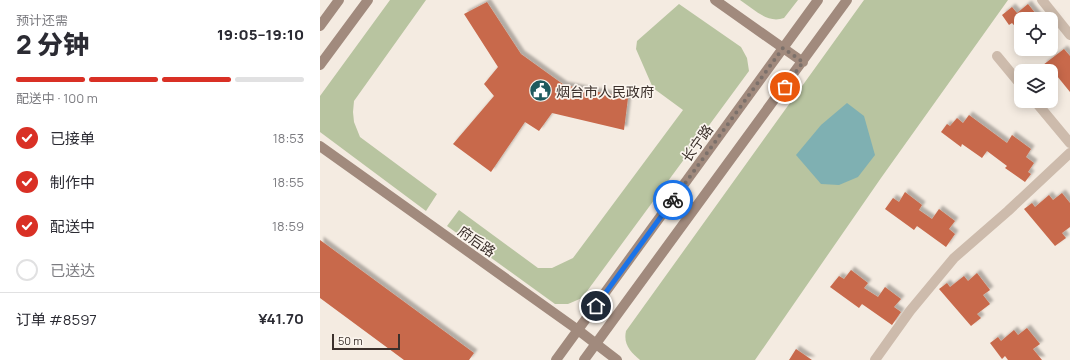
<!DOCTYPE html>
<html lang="zh">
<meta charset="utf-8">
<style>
:root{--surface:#fff;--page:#f2f2f3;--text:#2b2b33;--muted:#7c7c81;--line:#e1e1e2;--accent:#d93025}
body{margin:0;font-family:Manrope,"Noto Sans SC",sans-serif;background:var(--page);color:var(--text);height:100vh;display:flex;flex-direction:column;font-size:15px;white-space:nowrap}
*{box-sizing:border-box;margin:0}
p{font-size:13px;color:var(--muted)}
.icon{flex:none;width:22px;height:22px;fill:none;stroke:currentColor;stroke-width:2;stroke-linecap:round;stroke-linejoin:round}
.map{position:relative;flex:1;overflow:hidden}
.sheet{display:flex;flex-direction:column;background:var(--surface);width:320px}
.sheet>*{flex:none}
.tools{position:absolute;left:694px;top:12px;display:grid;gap:8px}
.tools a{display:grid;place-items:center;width:44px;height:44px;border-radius:8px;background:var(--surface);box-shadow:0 2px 10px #0003;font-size:20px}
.scale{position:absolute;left:12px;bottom:10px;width:68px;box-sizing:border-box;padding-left:4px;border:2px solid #3b302b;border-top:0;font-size:11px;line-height:14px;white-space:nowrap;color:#3b302b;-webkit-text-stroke:3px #fbf5ee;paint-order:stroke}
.pin{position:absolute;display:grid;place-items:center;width:34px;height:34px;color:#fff;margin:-17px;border:2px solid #fff;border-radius:50%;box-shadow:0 1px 4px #0007}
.courier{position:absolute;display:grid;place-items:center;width:40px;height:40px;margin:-20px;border:3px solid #1a73e8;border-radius:50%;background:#fff;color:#222;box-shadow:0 1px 5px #0007}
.summary em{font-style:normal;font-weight:800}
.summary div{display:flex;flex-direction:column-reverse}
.summary{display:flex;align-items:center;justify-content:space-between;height:68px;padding:0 16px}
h1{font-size:26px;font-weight:800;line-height:30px}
.bar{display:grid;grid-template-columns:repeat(4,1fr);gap:6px 4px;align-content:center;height:48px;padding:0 16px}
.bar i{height:5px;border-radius:3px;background:var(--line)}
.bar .active{background:var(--accent)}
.bar p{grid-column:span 4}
.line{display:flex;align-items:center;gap:10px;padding:0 16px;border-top:1px solid var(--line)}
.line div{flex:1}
ol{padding:0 16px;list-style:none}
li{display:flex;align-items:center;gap:12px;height:44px}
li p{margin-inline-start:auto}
li .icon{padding:4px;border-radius:50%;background:var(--accent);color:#fff;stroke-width:4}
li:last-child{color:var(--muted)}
li i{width:22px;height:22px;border:2px solid var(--line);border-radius:50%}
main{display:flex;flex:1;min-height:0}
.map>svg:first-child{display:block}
</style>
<main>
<section class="sheet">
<div class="summary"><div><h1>2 分钟</h1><p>预计还需</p></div><em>19:05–19:10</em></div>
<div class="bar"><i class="active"></i><i class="active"></i><i class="active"></i><i></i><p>配送中 · 100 m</p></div>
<ol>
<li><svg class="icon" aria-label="check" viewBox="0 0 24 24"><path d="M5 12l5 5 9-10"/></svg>已接单<p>18:53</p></li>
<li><svg class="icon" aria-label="check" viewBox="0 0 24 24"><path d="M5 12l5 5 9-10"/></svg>制作中<p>18:55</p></li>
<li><svg class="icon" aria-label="check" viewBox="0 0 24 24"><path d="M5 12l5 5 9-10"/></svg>配送中<p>18:59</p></li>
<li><i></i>已送达</li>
</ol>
<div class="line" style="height:52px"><div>订单 #8597</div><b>¥41.70</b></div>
</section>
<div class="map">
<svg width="750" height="360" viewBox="0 0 750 360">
<defs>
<filter id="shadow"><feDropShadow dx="3.5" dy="-3.5" stdDeviation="1" flood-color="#0004"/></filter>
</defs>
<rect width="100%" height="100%" fill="#f4ebe1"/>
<path fill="#b8c4a0" d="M 70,0 L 106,0 L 34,101 L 33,112 L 34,122 L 40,137 L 117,194 L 106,211 L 0,132 L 0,96 Z
M 420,0 L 478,0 L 464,18 C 447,24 434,9 420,0 Z
M 544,0 L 688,0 L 561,178 L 435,360 L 320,360 C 311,352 303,345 306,331 Z
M 359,4 L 421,47 L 427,58 L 429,71 L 262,298 L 248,304 L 235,304 L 127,226 L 139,210 L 218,268 L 232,268 L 253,258 L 363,110 L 333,88 L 316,49 L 317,41 Z"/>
<path fill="#7fb0b2" d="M 527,103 L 544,116 L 555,155 L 538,177 L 519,185 L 501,184 L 476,155 L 501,125 Z"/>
<path fill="#c8694b" filter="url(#shadow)" d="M 167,2 L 201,54 L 244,85 L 308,98 L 304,130 L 232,113 L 219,131 L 205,122 L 171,172 L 133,144 L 174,96 L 164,84 L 178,67 L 144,14 Z
M 708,4 L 720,19 L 701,19 L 701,33 L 692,23 L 689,25 L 682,15 L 692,7 L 697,13 Z
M 744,49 L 750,56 L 750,92 L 737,76 L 734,79 L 731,74 L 731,71 L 728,71 L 723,65 Z
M 649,115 L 687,143 L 692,135 L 711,149 L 706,157 L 714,163 L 708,172 L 711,174 L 705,182 L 685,168 L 687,166 L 667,151 L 662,158 L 642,144 L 641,147 L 621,132 L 627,124 L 630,126 L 637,118 L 643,123 Z
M 585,192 L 602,205 L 599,210 L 612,219 L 619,209 L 635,221 L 629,229 L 635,234 L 626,247 L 597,226 L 594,230 L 565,209 L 573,198 L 579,202 Z
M 742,193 L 750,203 L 750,227 L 742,233 L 746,238 L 735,246 L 704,209 L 712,203 L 715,207 L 729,195 L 733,200 Z
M 0,240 L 154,353 L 149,360 L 84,360 L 0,298 Z
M 531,270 L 548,283 L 544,288 L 558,297 L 565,287 L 581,299 L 574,307 L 581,312 L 572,325 L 542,304 L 539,308 L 510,287 L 519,276 L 524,279 Z
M 657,273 L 670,290 L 663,295 L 670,304 L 657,314 L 661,318 L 651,326 L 619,289 L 627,283 L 630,287 L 644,276 L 648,281 Z
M 707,328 L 720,344 L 713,349 L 722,360 L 688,360 L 685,356 L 682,359 L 670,343 L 678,337 L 681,341 L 694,330 L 698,335 Z
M 476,349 L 492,360 L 469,360 Z"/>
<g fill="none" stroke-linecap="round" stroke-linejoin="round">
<path stroke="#cdbbac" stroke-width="10" d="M 722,0 L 750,35
M 677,56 L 701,85
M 715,101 L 750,143
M 555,360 L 590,311 L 634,258 L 688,211 L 750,153"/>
<path stroke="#a18a7d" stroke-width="10" d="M 395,0 L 483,62
M 0,26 L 19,0
M 0,65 L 48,0
M 0,146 L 258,330 L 297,360
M 356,196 L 374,209
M 236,360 L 498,0
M 264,360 L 527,0"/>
</g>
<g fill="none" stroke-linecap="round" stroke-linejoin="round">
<path stroke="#7c716b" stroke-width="4" stroke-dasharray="0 7.2" d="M 353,200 L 463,48 L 483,62 L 465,87"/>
<path stroke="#1a73e8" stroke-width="5" d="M 276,306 L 353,200"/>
</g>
<defs>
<symbol id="civic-disc" viewBox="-11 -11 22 22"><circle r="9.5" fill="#1f5a5e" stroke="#fbf5ee"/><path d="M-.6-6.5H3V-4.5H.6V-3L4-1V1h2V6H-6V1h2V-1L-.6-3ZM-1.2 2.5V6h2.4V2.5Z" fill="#fff"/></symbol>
</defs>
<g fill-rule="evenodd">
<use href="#civic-disc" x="208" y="78" width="25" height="25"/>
</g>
<g text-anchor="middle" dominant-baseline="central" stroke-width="3.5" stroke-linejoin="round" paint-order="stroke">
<g font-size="14" fill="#3b302b" stroke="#fbf5ee" text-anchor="start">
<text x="236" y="91">烟台市人民政府</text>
</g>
<g font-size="14" fill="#3b302b" stroke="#fbf5ee">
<text transform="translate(377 143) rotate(-54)">长宁路</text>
<text transform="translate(157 241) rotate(35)">府后路</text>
</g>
</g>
</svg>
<div class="tools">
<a><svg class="icon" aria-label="locate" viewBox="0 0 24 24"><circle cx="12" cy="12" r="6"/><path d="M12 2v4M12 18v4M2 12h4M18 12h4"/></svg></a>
<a><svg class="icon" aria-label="layers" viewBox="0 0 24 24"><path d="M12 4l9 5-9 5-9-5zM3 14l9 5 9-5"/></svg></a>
</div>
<div class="scale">50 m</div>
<div class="pin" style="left:465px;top:87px;background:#ea580c"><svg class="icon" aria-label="bag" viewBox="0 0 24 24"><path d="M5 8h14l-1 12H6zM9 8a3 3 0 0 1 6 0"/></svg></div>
<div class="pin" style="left:276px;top:306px;background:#1f2937"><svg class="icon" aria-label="home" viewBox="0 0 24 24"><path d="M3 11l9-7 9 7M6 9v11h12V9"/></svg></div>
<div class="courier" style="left:353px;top:200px"><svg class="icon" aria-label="bike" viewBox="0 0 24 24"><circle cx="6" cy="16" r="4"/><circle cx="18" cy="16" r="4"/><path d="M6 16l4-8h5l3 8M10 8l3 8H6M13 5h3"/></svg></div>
</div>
</main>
